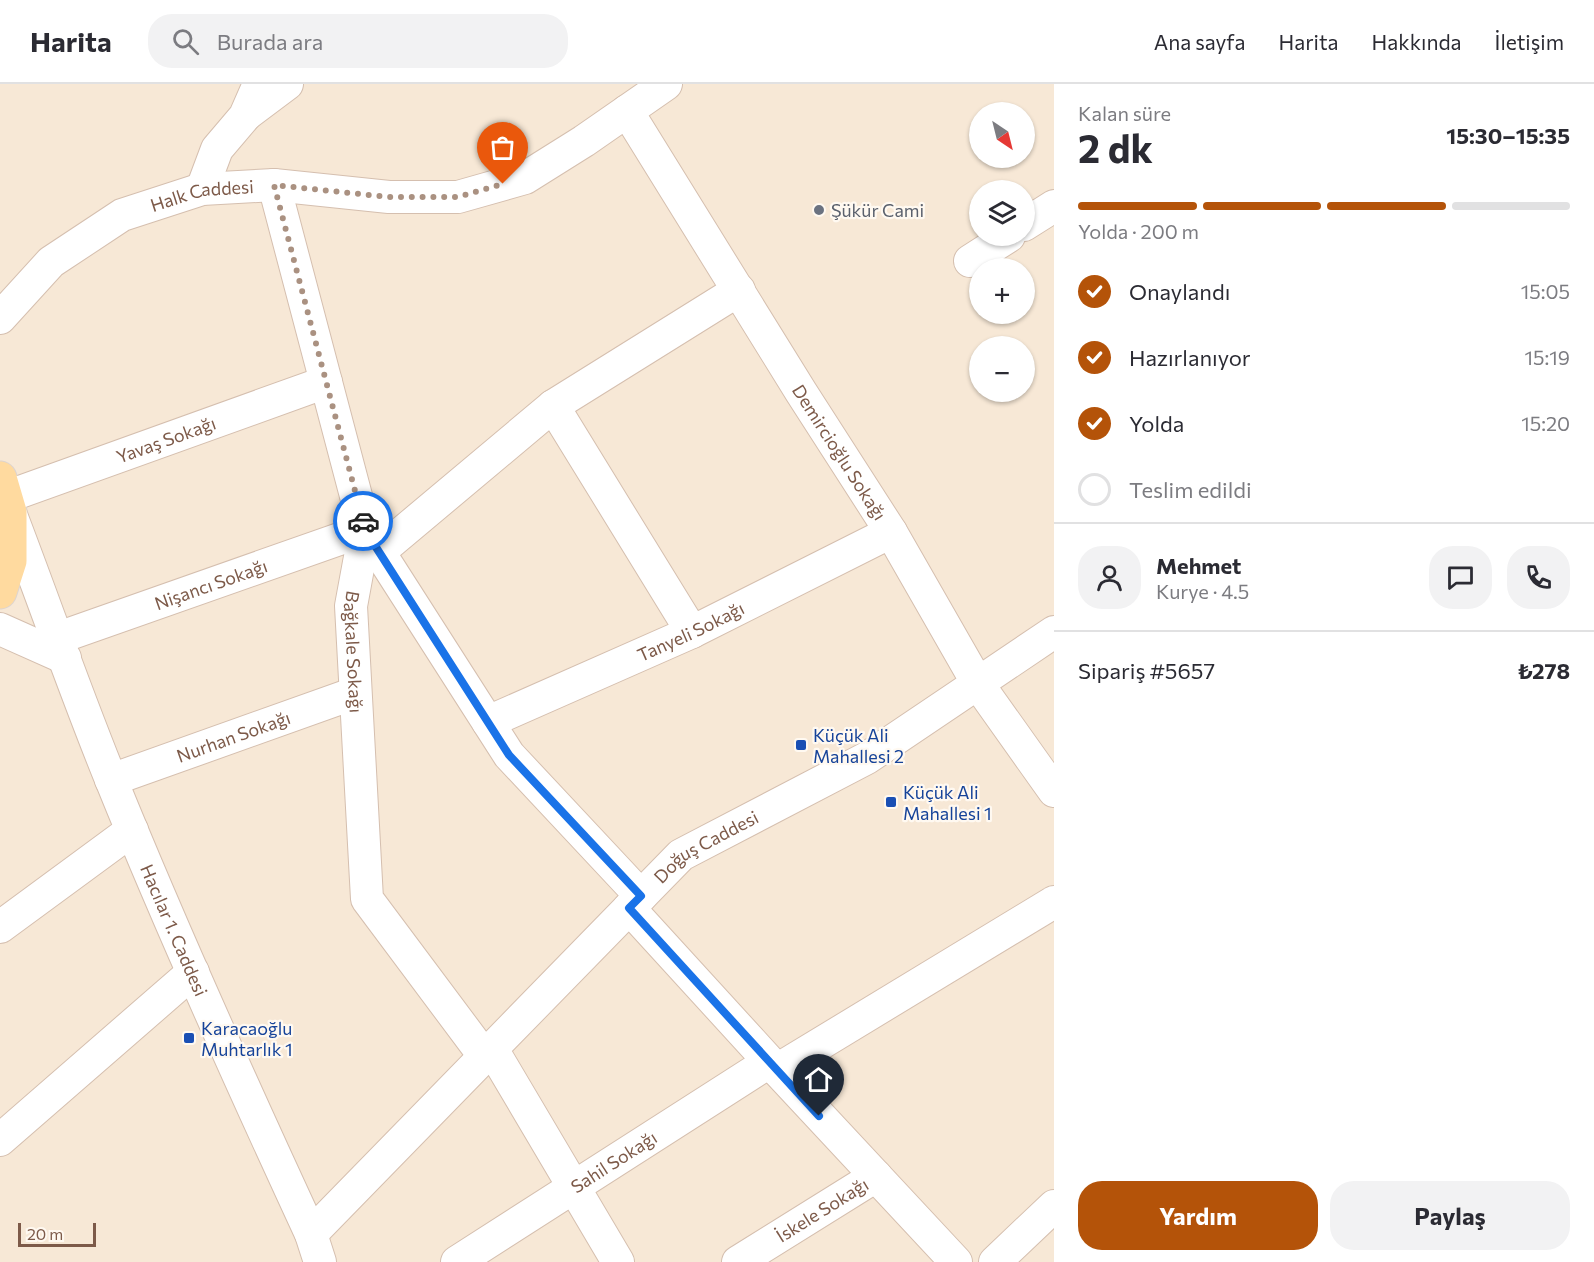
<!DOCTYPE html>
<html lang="tr">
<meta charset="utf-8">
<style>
:root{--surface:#fff;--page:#f2f2f3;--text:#2b2b33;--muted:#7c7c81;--line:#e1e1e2;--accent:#b45309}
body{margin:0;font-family:Commissioner,sans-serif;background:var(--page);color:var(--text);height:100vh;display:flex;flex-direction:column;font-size:22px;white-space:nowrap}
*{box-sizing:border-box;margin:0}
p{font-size:20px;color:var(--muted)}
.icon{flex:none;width:33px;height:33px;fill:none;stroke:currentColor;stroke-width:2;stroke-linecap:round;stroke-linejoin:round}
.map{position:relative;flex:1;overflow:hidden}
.drawer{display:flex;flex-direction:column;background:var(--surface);width:540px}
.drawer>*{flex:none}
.needle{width:39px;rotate:145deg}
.controls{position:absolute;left:969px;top:18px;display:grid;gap:12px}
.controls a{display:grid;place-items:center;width:66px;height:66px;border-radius:50%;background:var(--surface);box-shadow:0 2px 4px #0004;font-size:30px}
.scale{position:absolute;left:18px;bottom:15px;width:78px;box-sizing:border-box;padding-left:6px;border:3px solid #7d5a49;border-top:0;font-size:16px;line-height:21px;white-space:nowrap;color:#7d5a49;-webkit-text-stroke:4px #fff9f1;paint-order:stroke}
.pin{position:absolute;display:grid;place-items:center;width:51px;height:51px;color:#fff;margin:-62px -26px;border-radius:50% 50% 50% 0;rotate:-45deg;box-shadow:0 0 6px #0007}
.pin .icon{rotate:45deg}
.courier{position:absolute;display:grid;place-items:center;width:60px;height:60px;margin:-30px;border:4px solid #1a73e8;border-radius:50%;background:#fff;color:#222;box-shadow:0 2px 8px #0007}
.summary em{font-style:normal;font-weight:700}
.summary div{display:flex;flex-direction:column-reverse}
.summary{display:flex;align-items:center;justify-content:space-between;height:102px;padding:0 24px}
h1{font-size:39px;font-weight:700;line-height:45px}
.bar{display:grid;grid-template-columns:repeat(4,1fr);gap:9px 6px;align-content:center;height:72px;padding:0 24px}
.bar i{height:8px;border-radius:4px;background:var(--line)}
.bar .active{background:var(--accent)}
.bar p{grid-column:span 4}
.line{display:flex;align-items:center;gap:15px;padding:0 24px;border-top:2px solid var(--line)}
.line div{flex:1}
.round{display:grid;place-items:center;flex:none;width:63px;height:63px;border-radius:24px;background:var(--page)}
ol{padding:0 24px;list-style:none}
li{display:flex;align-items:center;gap:18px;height:66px}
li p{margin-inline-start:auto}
li .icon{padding:6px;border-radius:50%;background:var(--accent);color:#fff;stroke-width:4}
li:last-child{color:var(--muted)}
li i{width:33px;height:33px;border:3px solid var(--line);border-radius:50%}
.cta{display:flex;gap:12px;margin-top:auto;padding:12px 24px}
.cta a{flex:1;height:69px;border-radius:24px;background:var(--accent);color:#fff;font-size:24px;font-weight:700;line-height:69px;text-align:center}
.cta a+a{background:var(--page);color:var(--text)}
header{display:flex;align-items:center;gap:36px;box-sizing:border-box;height:84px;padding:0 30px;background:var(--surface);border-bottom:2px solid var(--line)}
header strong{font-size:28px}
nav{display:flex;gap:33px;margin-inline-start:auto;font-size:21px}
.search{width:420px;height:54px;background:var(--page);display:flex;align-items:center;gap:15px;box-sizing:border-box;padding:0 21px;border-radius:24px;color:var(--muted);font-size:22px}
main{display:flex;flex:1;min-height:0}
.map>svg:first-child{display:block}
</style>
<header>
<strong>Harita</strong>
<div class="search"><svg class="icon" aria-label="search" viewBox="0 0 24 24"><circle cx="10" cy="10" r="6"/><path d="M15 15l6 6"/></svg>Burada ara</div>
<nav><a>Ana sayfa</a><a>Harita</a><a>Hakkında</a><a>İletişim</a></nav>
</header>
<main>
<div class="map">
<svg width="1054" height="1178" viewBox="0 0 1054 1178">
<rect width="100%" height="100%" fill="#fef6e9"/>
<path fill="#f7e8d6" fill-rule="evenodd" d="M 0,0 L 1054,0 L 1054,1178 L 0,1178 ZM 980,28 L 1024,28 L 1024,74 L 980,74 ZM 980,106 L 1024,106 L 1024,152 L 980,152 ZM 980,184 L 1024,184 L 1024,230 L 980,230 ZM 980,262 L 1024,262 L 1024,308 L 980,308 Z"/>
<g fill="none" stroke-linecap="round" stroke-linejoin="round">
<defs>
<g id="minor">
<path id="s1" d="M 627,27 L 801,308 L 891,448 L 978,600 L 1054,707"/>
<path d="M 247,30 L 287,0"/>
<path id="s2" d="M 274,101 L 365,446 L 351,522 L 367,815 L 485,973"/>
<path d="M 202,105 L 217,65 L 245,32 L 259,0"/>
<path d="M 1024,141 L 1054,122"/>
<path d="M 970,177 L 1009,152"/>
<path id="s3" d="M 0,234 L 51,178 L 122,131 L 202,105 L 274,101 L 389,113 L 458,113 L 525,94 L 584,57 L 666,0"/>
<path d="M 553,322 L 692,548"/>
<path id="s4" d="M 6,413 L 326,298"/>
<path id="s5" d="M 11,431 C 45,520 76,610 112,698 C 174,851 242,1001 311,1150 L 320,1178"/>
<path d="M 365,446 L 509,671 L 641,812"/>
<path d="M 379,468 L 553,322 L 739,206"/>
<path d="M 0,545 L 65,574"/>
<path id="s6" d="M 58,554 L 365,446"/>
<path id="s7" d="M 488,638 L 692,548 L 891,448"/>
<path id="s8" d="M 111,696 L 355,609"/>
<path d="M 629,824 L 777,986 L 956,1178"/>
<path d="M 0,843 L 132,746"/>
<path d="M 492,965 L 618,1178"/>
<path d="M 777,986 L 1054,818"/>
<path d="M 0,1056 L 193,888"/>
<path id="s9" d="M 311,1150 L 681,771 L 867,674 L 1054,548"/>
<path id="s10" d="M 457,1178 L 769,978"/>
<path id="s11" d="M 738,1178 L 876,1092"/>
<path d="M 995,1178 L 1054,1122"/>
</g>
<path id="major" d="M 0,394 L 10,428 L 10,477 L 0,508"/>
</defs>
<use href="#minor" stroke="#d5bfaf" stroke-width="34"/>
<use href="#major" stroke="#ddd4d0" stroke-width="35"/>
<use href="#minor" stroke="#fff" stroke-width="32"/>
<use href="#major" stroke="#ffda9f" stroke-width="33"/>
</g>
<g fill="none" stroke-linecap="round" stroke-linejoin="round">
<path stroke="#aa9181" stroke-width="6" stroke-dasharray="0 10.8" d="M 363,437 L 274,101 L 389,113 L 458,113 L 503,100"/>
<path stroke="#1a73e8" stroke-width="8" d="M 363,437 L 365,446 L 509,671 L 641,812 L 629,824 L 819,1032"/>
</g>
<circle fill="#6b7280" stroke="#fff9f1" stroke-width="2" cx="819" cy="126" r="6"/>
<g fill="#1a4fb4" stroke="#fff9f1" stroke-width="2">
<rect x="795" y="655" width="12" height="12" rx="3"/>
<rect x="885" y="712" width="12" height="12" rx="3"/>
<rect x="183" y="948" width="12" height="12" rx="3"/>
</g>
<g text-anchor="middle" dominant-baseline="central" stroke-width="4.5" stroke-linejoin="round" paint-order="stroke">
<g font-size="18" fill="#7d5a49" stroke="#fff9f1">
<text stroke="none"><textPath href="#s3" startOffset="244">Halk Caddesi</textPath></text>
<text stroke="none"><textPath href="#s4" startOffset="170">Yavaş Sokağı</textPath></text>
<text stroke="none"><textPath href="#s1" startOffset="402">Demircioğlu Sokağı</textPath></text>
<text stroke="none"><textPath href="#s6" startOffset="162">Nişancı Sokağı</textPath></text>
<text stroke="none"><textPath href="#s7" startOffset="222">Tanyeli Sokağı</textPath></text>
<text stroke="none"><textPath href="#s2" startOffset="480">Bağkale Sokağı</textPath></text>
<text stroke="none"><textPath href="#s8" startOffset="130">Nurhan Sokağı</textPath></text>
<text stroke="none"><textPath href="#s9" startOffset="555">Doğuş Caddesi</textPath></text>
<text stroke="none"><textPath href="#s5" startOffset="446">Hacılar 1. Caddesi</textPath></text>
<text stroke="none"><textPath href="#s10" startOffset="186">Sahil Sokağı</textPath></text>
<text stroke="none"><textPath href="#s11" startOffset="99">İskele Sokağı</textPath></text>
</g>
<g font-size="18" fill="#5b616d" stroke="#fff9f1" text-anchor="start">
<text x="831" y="126">Şükür Cami</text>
</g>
<g font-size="18" fill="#164399" stroke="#fff9f1" text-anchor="start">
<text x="813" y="651">Küçük Ali<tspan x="813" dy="21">Mahallesi 2</tspan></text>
<text x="903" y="708">Küçük Ali<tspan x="903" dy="21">Mahallesi 1</tspan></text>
<text x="201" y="944">Karacaoğlu<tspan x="201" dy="21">Muhtarlık 1</tspan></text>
</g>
</g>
</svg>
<div class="controls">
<a><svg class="needle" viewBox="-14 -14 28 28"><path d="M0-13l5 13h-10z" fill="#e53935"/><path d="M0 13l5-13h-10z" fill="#7c7c81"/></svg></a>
<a><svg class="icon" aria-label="layers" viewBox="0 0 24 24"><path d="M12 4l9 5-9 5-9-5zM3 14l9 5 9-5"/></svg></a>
<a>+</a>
<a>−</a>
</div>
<div class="scale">20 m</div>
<div class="pin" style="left:503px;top:100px;background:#ea580c"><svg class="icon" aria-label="bag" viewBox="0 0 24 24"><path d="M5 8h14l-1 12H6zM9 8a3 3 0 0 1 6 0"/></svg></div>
<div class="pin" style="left:819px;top:1032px;background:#1f2937"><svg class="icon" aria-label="home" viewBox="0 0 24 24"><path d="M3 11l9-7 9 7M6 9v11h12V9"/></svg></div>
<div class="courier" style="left:363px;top:437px"><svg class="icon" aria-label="car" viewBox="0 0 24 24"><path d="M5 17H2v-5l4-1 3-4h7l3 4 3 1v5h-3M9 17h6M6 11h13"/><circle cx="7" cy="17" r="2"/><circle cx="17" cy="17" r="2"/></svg></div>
</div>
<section class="drawer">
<div class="summary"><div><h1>2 dk</h1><p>Kalan süre</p></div><em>15:30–15:35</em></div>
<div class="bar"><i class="active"></i><i class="active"></i><i class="active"></i><i></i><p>Yolda · 200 m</p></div>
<ol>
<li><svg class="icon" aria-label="check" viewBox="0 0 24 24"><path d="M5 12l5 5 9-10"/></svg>Onaylandı<p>15:05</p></li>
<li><svg class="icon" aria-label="check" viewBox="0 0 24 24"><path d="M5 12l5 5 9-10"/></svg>Hazırlanıyor<p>15:19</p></li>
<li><svg class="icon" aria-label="check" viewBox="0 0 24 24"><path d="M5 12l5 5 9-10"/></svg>Yolda<p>15:20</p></li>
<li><i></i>Teslim edildi</li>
</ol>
<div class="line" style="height:108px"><a class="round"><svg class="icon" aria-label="person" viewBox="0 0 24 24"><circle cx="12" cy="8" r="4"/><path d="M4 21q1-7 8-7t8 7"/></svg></a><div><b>Mehmet</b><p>Kurye · 4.5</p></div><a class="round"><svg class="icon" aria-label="chat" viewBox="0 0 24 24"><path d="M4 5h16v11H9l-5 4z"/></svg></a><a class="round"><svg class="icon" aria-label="phone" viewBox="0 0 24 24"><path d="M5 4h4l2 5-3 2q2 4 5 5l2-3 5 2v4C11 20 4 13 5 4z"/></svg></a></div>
<div class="line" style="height:78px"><div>Sipariş #5657</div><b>₺278</b></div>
<div class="cta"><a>Yardım</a><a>Paylaş</a></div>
</section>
</main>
